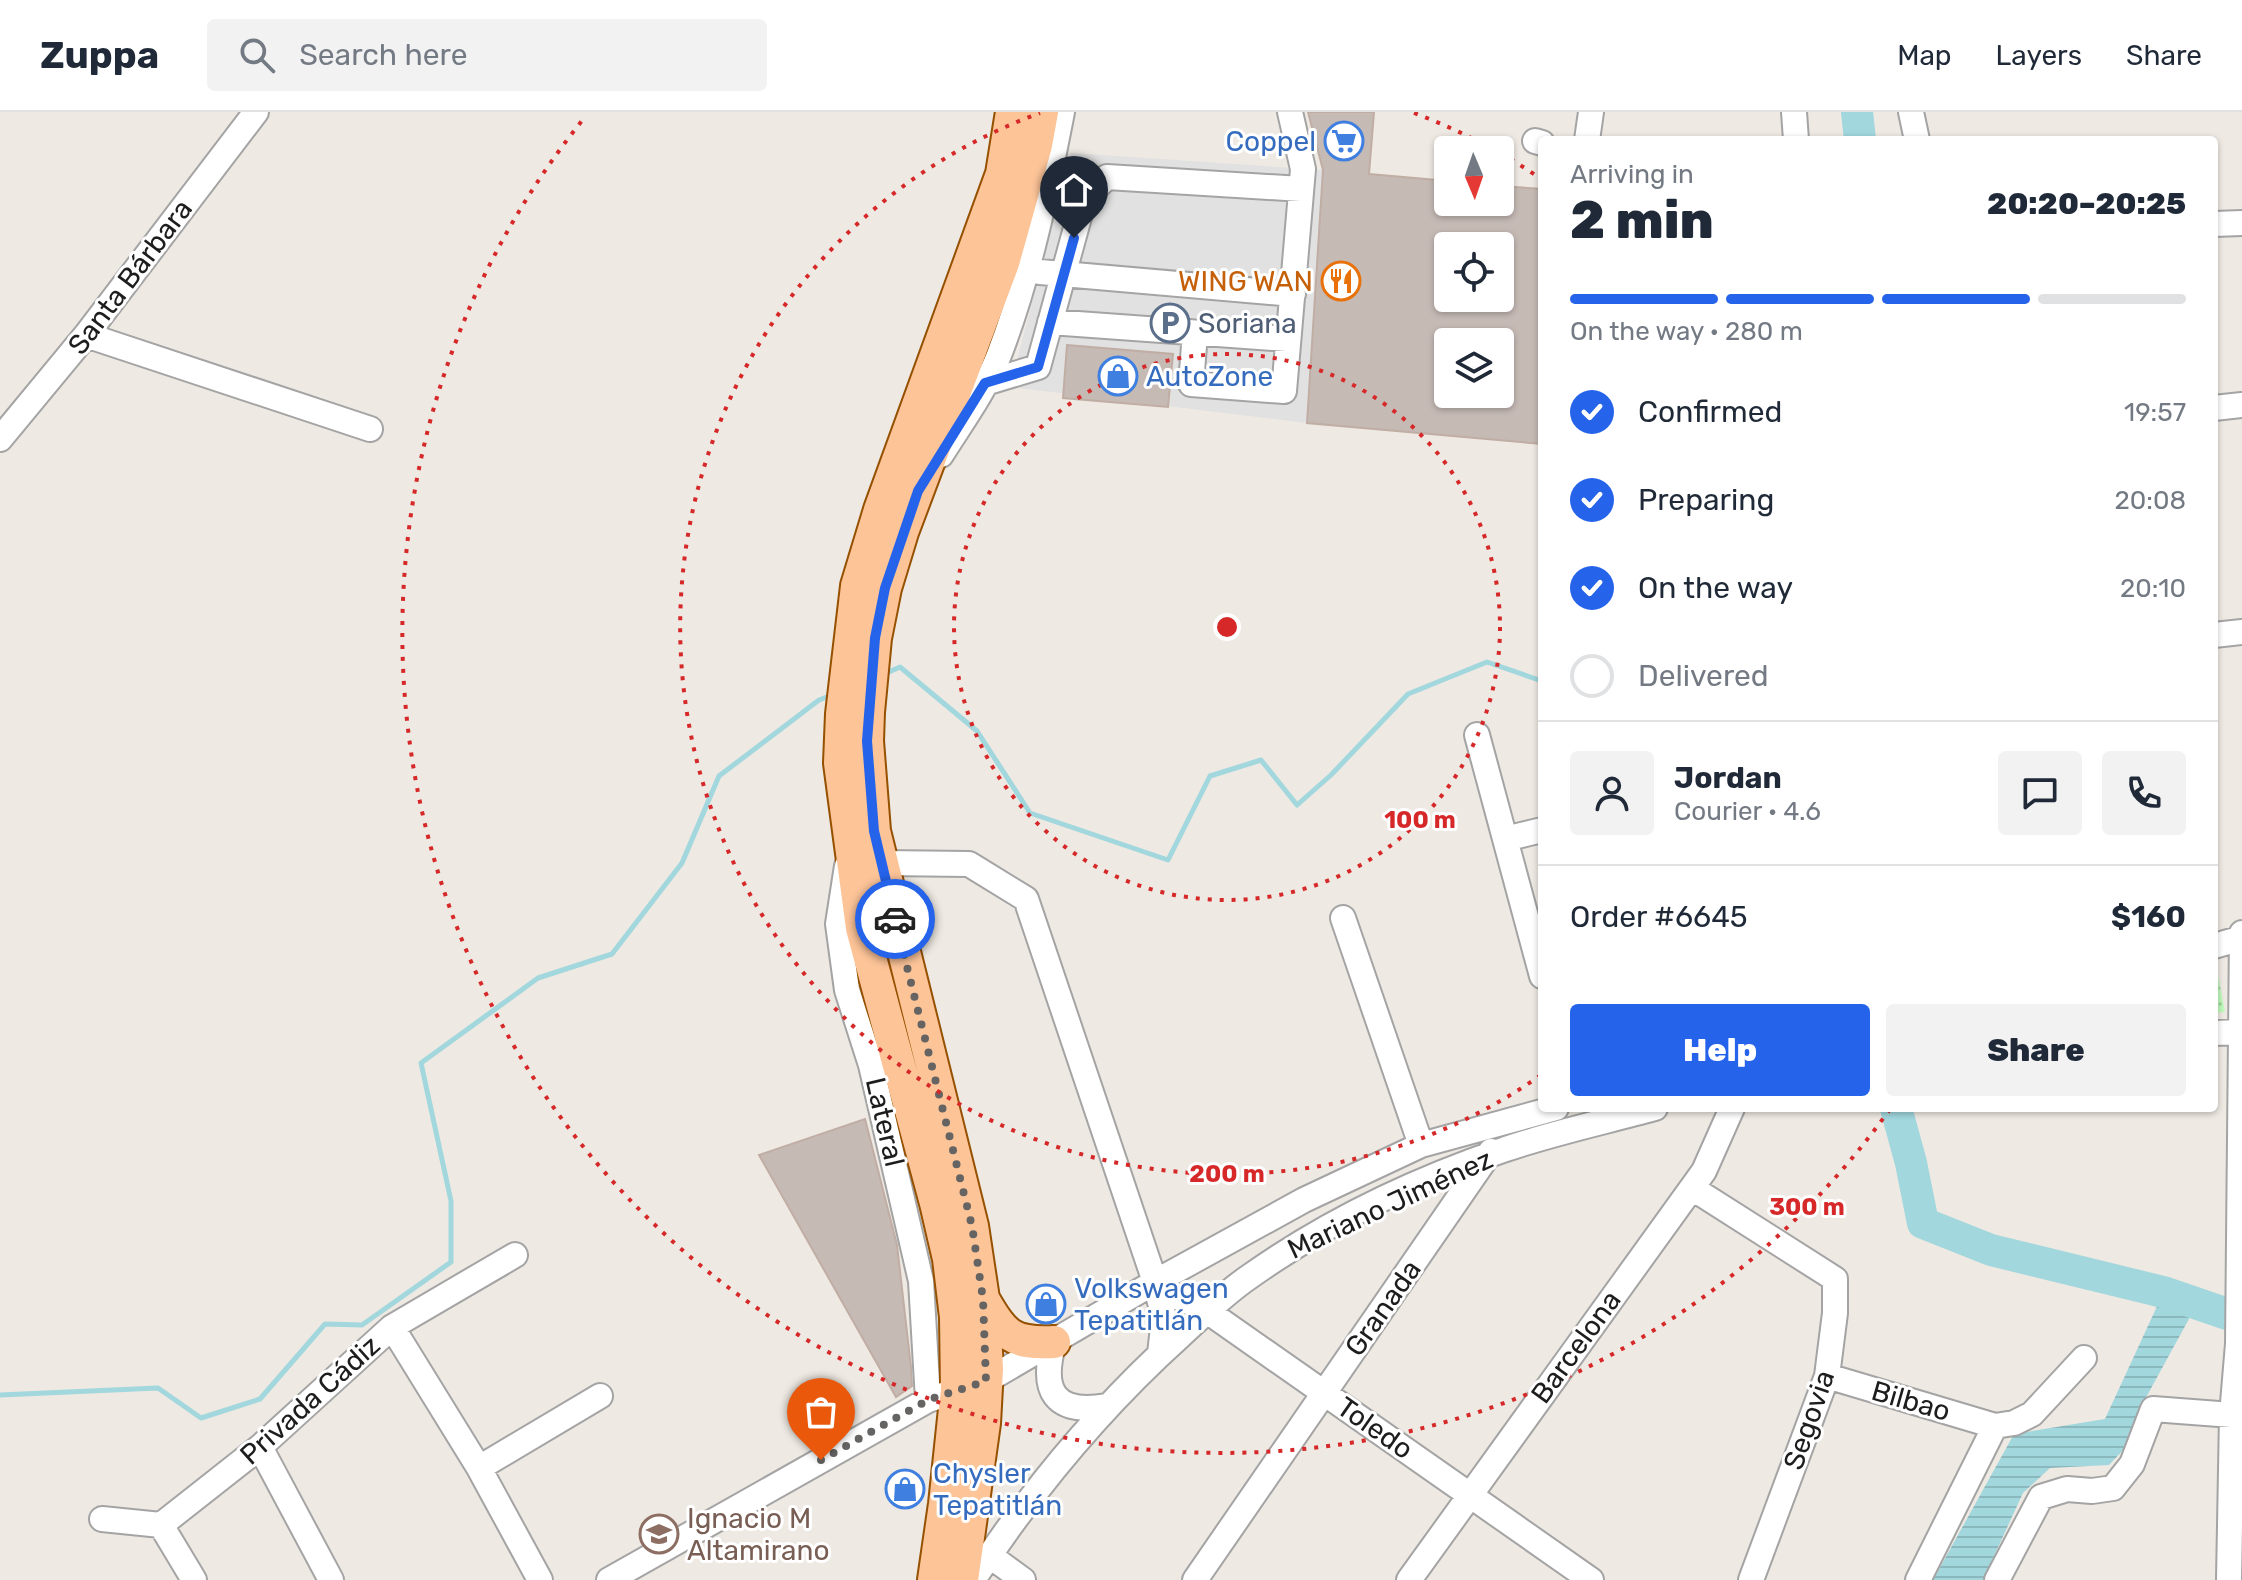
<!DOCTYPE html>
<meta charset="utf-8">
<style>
:root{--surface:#fff;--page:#f2f2f3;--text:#1f2937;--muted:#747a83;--line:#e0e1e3;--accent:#2563eb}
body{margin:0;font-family:Rubik,sans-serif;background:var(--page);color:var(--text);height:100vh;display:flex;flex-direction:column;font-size:30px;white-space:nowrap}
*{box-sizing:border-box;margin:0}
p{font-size:26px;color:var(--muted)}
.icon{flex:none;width:44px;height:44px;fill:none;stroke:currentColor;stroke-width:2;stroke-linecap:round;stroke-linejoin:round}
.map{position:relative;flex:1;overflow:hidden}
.side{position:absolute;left:1538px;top:24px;width:680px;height:976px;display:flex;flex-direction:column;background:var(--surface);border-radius:8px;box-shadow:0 2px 6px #0004}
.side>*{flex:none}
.needle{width:52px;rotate:178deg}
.buttons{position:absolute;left:1434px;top:24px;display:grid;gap:16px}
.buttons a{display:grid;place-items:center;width:80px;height:80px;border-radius:8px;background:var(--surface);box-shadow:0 2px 6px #0004;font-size:40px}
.pin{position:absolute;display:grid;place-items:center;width:68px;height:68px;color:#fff;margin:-82px -34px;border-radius:50% 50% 50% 0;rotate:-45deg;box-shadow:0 0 8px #0007}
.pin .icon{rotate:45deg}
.courier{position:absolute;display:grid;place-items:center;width:80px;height:80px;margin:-40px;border:6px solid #2563eb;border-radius:50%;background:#fff;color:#222;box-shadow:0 2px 10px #0007}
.overview em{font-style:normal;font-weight:800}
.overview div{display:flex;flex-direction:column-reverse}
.overview{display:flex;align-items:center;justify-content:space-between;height:136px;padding:0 32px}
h1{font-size:52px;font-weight:800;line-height:60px}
.bar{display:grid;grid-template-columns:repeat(4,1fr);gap:12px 8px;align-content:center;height:96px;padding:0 32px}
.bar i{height:10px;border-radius:6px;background:var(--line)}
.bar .current{background:var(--accent)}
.bar p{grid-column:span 4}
.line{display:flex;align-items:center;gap:20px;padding:0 32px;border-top:2px solid var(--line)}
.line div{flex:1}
.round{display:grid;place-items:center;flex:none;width:84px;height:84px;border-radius:8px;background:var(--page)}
ol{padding:0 32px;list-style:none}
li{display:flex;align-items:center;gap:24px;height:88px}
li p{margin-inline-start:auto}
li .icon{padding:8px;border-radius:50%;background:var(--accent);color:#fff;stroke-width:4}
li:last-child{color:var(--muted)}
li i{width:44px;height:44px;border:4px solid var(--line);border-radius:50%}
.action{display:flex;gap:16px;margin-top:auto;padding:16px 32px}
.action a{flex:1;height:92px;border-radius:8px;background:var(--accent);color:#fff;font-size:32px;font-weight:800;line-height:92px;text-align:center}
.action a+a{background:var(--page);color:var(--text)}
header{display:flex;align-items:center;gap:48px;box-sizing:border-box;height:112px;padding:0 40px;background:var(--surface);border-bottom:2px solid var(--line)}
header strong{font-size:38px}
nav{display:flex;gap:44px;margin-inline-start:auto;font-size:28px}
.search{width:560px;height:72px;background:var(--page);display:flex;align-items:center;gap:20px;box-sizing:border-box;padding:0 28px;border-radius:8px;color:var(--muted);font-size:30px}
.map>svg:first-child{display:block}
</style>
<header>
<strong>Zuppa</strong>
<div class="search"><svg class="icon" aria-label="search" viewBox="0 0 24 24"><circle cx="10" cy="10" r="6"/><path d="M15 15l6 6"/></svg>Search here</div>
<nav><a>Map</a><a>Layers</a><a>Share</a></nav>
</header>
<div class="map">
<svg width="2242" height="1468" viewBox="0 0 2242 1468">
<defs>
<pattern id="park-dots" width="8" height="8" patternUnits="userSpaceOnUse" patternTransform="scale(2)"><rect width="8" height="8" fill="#c0fabd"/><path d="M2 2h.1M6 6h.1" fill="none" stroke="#a5d6a2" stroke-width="1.8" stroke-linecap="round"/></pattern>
<pattern id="water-rules" width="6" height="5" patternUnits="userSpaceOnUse" patternTransform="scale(2)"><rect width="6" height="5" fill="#a1d7dd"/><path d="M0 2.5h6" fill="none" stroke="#8ab8bd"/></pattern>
</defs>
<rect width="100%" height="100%" fill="#eee9e2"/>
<path fill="url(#park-dots)" d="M 2214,853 L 2216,853 L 2225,900 L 2214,901 Z"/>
<path fill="#e1e1e1" d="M 1071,41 L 1323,58 L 1307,311 L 1010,275 Z"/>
<path fill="url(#water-rules)" d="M 2159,1190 L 2190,1205 L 2143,1291 L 2127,1334 L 2109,1353 L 2050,1356 L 2023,1381 L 1983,1468 L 1933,1468 L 2014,1322 L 2105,1307 Z"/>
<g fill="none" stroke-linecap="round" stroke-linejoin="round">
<path stroke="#a1d7dd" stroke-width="5" d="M 882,563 L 900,555 L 977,619 L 1030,701 L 1168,748 L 1210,664 L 1261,648 L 1297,693 L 1331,663 L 1408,582 L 1487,550 L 1542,569
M 0,1283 L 158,1276 L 201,1306 L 260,1287 L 325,1212 L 362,1213 L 451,1150 L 451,1089 L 421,951 L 538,866 L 612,842 L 682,751 L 719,664 L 819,588 L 832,583"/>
<path stroke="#a1d7dd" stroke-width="32" d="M 1857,0 L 1860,28
M 1896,996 L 1911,1051 L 1923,1111 L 1991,1138 L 2163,1180 L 2242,1207"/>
</g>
<path fill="#c6bab5" stroke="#c0ada4" stroke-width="2" fill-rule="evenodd" d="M 1308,0 L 1374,0 L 1369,62 L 1448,69 L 1448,90 L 1500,90 L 1500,74 L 1542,77 L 1542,332 L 1307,311 L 1323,58 ZM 1448,134 L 1500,134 L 1500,186 L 1448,186 ZM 1448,230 L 1500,230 L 1500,282 L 1448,282 Z
M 1067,233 L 1173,242 L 1168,295 L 1063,286 Z
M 865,1007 L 897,1133 L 911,1255 L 912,1274 L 896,1285 L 759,1043 Z"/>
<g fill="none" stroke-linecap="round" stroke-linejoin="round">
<defs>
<path id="minor" d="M 1794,0 L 1796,28
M 1911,0 L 1917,28
M 1587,28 L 1591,0
M 1535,29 L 1542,31
M 2214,112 L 2242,111
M 1040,160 L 1293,182
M 1050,210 L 1287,227
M 1195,221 L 1191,272 L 1284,279 L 1303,57 L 1290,0
M 86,223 L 370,317
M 985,271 L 1038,255 L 1084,87 L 1107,65 L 1301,77
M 2214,296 L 2242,293
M 0,327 L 86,223 L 256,0
M 941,343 C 961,311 985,279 999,243 C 1029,165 1046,82 1062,0
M 2214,523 L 2242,520
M 1477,623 L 1542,864
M 1505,727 L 1542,718
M 882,751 L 969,752 L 1026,787 L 1155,1170 L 1164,1206 L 1160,1242
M 847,754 L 838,812 L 847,878 L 871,953 L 921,1169 L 928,1288
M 1343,806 L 1421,1033
M 2214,834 L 2242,826
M 2214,921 L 2242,920
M 1692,1076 L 1835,1167 L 1835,1201 L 1827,1264 L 1751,1468
M 1155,1170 L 1164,1178 L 1207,1199 L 1591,1468
M 392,1215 L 479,1356 L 540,1468
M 1054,1230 C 1040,1279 1054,1303 1107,1294
M 1827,1264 L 1995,1314 L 2014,1311 L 2032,1302 L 2084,1246
M 260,1335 L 331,1468
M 479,1356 L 600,1284
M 102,1407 L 161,1413 L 260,1335 L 392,1215 L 515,1143
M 161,1413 L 194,1468
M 989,1443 L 1023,1468
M 609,1468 L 928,1288 L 986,1269 L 1155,1170 L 1304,1088 L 1421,1033 L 1556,996
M 973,1468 C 1032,1378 1100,1296 1180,1224 C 1202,1204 1224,1182 1249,1165 C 1325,1111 1415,1068 1503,1038 C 1552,1021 1604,1010 1655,996
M 1195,1468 L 1491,1039
M 1409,1468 L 1704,1059 L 1732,996
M 1918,1468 L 1995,1314
M 1997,1468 L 2041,1385 L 2067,1377 L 2092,1379 L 2113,1376 L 2132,1352 L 2153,1297 L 2232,1303
M 2229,1468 L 2232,1303 L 2238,1232 L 2242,821"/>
<path id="major" d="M 983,1187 C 1004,1223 1011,1232 1054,1230
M 934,1468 L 945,1392 L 957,1278 L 956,1205 L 949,1147 L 936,1091 L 862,816 L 840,651 L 842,602 L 857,474 L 880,398 L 1002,62 L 1012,0
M 962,1468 L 984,1311 L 987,1257 L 983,1187 L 972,1114 L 874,719 L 867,629 L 868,600 L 875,526 L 885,476 L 902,420 L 1003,151 L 1036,33 L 1042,0"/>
</defs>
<use href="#minor" stroke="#a4a4a4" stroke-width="28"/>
<use href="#major" stroke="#955000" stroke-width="36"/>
<use href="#minor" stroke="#fff" stroke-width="24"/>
<use href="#major" stroke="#fdc498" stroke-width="32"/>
</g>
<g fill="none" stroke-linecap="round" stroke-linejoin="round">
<path stroke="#666462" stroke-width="8" stroke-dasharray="0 14.4" d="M 821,1348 L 928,1288 L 986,1269 L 983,1187 L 972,1114 L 895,807"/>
<path stroke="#2563eb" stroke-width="10" d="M 895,807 L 874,719 L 867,629 L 875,526 L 885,476 L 918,379 L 985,271 L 1038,255 L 1074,126"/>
</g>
<g fill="none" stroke="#d62828" stroke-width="4" stroke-dasharray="4 8">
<circle cx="1227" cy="515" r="273"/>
<path d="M1541 963A547 547 0 1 1 1040 1M1414 1A547 547 0 0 1 1492 37M1500 41A547 547 0 0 1 1541 67"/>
<path d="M1890 997A820 820 0 1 1 585 5"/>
</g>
<defs>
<symbol id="supermarket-ring" viewBox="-11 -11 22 22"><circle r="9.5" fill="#fff" stroke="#3f7fe0" stroke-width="1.5"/><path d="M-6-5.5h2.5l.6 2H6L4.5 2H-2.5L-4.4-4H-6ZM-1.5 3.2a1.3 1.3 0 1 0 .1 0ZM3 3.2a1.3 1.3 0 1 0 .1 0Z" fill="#3f7fe0"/></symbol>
<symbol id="restaurant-ring" viewBox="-11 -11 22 22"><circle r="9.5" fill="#fff" stroke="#e8710a" stroke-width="1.5"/><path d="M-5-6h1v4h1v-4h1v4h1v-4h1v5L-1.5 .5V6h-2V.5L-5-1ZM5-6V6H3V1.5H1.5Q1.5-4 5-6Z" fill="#e8710a"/></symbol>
<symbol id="parking-ring" viewBox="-11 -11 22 22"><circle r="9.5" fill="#fff" stroke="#5c6f8a" stroke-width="1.5"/><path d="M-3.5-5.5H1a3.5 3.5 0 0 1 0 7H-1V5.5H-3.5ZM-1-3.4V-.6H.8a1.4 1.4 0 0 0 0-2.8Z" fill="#5c6f8a"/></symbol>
<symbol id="shop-ring" viewBox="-11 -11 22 22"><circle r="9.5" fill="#fff" stroke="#3f7fe0" stroke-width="1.5"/><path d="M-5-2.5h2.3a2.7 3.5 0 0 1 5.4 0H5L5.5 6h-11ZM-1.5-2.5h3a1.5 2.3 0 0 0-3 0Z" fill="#3f7fe0"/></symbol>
<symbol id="school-ring" viewBox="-11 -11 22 22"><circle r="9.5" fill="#fff" stroke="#8d6e63" stroke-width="1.5"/><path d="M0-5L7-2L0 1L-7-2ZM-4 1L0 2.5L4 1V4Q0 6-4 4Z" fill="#8d6e63"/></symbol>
</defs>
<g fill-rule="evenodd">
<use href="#supermarket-ring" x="1322" y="7" width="44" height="44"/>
<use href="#restaurant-ring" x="1319" y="147" width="44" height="44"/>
<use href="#parking-ring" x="1148" y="189" width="44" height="44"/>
<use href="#shop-ring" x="1096" y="242" width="44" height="44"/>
<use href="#shop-ring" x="1024" y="1170" width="44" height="44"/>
<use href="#shop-ring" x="883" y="1355" width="44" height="44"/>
<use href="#school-ring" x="637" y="1400" width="44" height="44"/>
</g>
<g text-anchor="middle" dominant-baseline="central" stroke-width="6" stroke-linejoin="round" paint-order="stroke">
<g font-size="28" fill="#366cbe" stroke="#fff" text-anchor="start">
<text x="1316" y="29" text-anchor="end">Coppel</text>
<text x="1146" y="264">AutoZone</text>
<text x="1074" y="1176">Volkswagen<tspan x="1074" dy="32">Tepatitlán</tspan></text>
<text x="933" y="1361">Chysler<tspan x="933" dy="32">Tepatitlán</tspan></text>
</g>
<g font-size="28" fill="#1d1d1d" stroke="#fff">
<text transform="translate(130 165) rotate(-53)">Santa Bárbara</text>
<text transform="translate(885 1010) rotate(77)">Lateral</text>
<text transform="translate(1390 1092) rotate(-25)">Mariano Jiménez</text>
<text transform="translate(1383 1196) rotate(-55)">Granada</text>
<text transform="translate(1576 1235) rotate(-54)">Barcelona</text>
<text transform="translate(310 1288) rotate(-42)">Privada Cádiz</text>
<text transform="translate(1911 1289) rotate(16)">Bilbao</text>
<text transform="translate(1809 1308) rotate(-71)">Segovia</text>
<text transform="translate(1375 1316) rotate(35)">Toledo</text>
</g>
<g font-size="28" fill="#c56008" stroke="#fff" text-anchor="end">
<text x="1313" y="169">WING WAN</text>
</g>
<g font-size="28" fill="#4e5e75" stroke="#fff" text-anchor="start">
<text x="1198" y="211">Soriana</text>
</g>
<g font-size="28" fill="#785e54" stroke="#fff" text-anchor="start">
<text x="687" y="1406">Ignacio M<tspan x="687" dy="32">Altamirano</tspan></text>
</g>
</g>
<circle cx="1227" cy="515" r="12" fill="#d62828" stroke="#fff" stroke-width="4"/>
<g font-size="24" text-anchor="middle" font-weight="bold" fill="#d62828" stroke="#fff" stroke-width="6" stroke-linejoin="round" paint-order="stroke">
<text x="1420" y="716">100 m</text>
<text x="1227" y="1070">200 m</text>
<text x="1807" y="1103">300 m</text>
</g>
</svg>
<div class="buttons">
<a><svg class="needle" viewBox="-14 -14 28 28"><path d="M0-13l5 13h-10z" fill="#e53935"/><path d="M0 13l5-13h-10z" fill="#747a83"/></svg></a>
<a><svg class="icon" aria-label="locate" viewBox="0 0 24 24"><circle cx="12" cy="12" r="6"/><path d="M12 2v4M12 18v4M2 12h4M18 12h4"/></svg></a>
<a><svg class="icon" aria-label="layers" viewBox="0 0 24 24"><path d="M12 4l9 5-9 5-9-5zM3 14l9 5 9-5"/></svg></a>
</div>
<div class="pin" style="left:821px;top:1348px;background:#ea580c"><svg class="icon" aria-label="bag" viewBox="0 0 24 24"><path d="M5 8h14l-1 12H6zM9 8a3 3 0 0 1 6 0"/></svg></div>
<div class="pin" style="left:1074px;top:126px;background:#1f2937"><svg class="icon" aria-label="home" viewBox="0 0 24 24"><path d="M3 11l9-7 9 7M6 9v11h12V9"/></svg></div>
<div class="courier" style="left:895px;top:807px"><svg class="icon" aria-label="car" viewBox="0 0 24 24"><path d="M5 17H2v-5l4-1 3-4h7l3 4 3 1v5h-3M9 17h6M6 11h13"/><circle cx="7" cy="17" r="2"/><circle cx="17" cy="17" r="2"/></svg></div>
<section class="side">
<div class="overview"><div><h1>2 min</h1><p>Arriving in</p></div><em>20:20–20:25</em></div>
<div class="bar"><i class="current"></i><i class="current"></i><i class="current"></i><i></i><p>On the way · 280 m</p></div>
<ol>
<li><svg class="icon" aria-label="check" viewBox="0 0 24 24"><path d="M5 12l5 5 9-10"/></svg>Confirmed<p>19:57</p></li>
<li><svg class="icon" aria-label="check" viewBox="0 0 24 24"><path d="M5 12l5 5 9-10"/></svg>Preparing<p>20:08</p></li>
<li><svg class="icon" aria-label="check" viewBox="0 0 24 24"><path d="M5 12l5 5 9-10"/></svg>On the way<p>20:10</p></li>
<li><i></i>Delivered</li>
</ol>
<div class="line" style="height:144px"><a class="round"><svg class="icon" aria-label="person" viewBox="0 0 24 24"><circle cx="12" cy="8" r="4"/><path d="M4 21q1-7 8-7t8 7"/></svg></a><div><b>Jordan</b><p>Courier · 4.6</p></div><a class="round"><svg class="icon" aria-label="chat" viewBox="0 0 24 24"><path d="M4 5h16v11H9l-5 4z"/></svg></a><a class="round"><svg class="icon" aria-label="phone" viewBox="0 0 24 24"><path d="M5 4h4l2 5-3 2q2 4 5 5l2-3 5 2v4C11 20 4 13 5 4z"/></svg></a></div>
<div class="line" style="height:104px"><div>Order #6645</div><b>$160</b></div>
<div class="action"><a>Help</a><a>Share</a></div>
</section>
</div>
